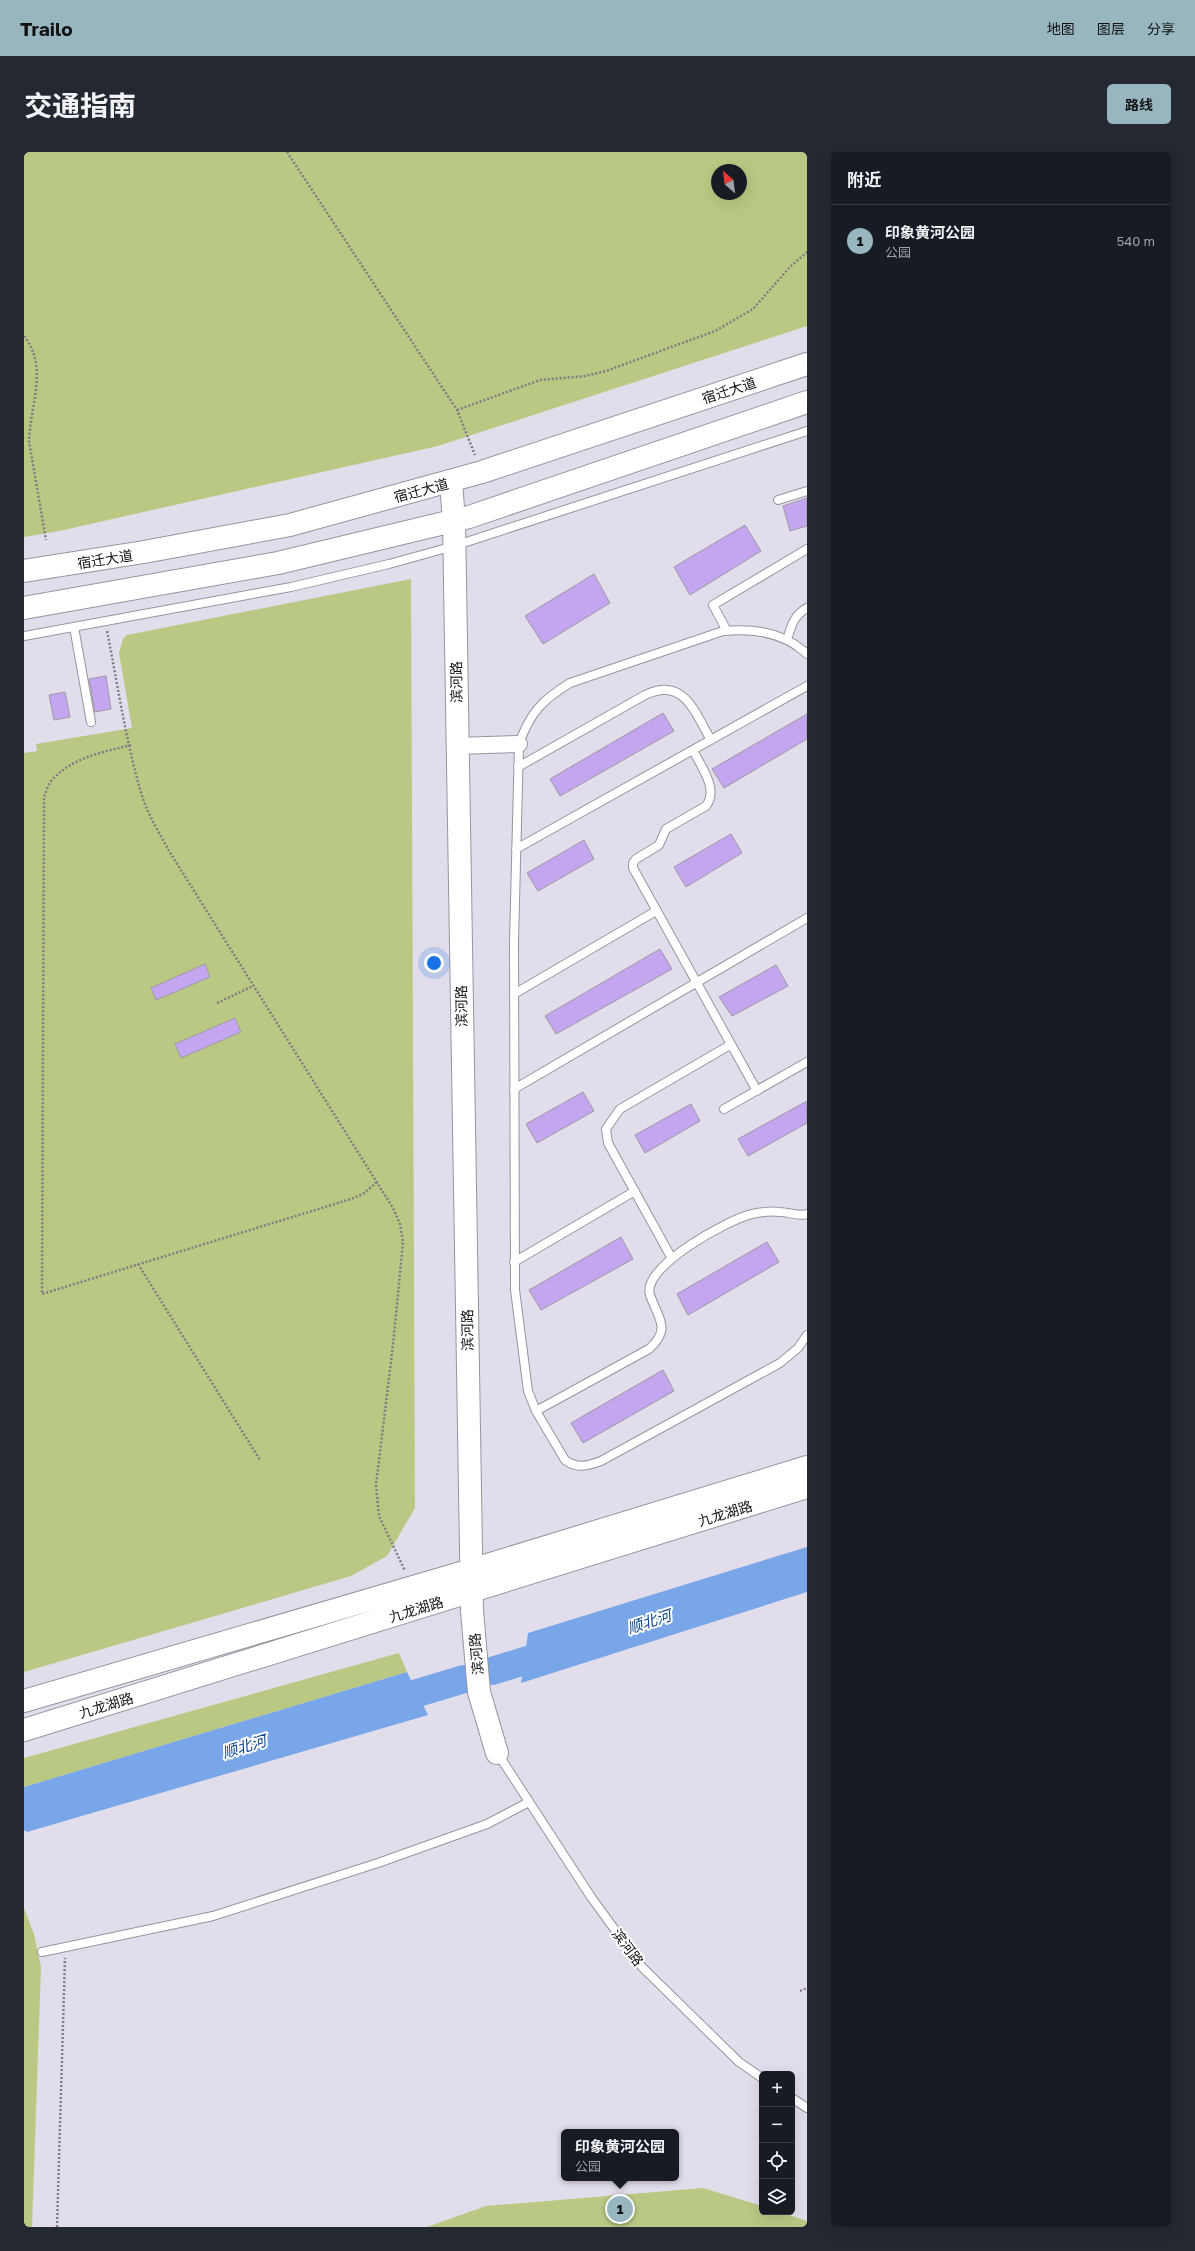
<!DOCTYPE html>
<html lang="zh">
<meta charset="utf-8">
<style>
:root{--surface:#171b24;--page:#242831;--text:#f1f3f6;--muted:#9ea1a6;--line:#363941;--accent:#97b6c0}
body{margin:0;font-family:"Golos Text","Noto Sans SC",sans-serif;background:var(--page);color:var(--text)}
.controls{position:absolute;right:12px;bottom:12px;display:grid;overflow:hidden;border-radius:6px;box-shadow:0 4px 16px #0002}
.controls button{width:36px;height:36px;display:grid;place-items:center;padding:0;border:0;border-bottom:1px solid var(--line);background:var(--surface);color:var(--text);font:20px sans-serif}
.compass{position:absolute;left:687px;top:12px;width:36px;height:36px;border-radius:50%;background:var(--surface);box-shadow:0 4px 16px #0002;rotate:332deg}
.you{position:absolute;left:410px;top:811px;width:14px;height:14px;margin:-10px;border:3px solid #fff;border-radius:50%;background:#1a73e8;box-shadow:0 0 0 6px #1a73e833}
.badge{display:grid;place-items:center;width:26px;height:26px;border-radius:50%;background:var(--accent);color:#111;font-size:13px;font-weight:700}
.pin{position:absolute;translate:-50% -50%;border:2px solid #fff;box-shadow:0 1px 4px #0006}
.popup{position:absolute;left:537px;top:1977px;width:118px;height:52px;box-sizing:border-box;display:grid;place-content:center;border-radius:6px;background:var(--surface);filter:drop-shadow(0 1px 3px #0005);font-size:13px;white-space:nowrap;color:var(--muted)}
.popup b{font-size:15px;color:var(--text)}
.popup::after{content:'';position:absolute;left:50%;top:100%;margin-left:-8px;border:8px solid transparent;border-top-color:var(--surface)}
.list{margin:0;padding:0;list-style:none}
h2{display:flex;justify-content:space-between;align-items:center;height:52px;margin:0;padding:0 16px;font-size:17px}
h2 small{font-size:13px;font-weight:400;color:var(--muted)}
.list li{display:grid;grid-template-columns:26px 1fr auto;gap:12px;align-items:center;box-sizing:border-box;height:72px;padding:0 16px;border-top:1px solid var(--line)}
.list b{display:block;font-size:15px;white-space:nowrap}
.list p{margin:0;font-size:13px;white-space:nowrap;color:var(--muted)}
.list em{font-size:13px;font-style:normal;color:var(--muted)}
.icon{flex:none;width:22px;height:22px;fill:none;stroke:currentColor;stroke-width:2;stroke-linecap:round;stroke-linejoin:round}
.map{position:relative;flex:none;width:783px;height:2075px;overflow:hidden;border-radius:6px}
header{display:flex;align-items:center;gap:24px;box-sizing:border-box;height:56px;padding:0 20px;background:var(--accent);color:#111}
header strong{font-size:19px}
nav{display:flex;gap:22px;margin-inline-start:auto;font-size:14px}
.intro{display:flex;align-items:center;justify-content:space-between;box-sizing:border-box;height:96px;padding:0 24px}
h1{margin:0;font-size:28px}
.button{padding:10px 18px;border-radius:6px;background:var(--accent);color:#111;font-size:14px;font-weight:700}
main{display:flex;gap:24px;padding:0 24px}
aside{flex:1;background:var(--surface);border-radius:6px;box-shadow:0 4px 16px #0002}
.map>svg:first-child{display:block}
.green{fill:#b9c983;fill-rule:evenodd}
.water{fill:#79a6e8}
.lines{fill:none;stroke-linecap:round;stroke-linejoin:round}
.river{stroke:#79a6e8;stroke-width:28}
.building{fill:#c4a6f0;stroke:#9d98a4}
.lane-casing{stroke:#9894a0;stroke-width:10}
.street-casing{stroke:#9894a0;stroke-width:18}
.secondary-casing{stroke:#9894a0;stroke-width:24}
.primary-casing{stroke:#9894a0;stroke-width:24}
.path{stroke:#807c85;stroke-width:2.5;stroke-dasharray:2 2;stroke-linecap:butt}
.lane{stroke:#fff;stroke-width:8}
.street{stroke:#fff;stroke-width:16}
.secondary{stroke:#fff;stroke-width:22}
.primary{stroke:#fff;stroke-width:22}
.labels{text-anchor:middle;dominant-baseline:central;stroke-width:4;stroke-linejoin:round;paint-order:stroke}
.street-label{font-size:14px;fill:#141216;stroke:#fff}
.water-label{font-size:15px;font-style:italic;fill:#084490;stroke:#fff}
</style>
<header>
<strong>Trailo</strong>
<nav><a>地图</a><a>图层</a><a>分享</a></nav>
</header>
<div class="intro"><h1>交通指南</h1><a class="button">路线</a></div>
<main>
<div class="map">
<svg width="783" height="2075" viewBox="0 0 783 2075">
<rect width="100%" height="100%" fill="#e2ddea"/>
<path class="green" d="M0 0H783V174L414 294 35 379 0 385ZM693 18H717V42H693Z
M387 427 391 1356 363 1404 327 1424 0 1520V601L13 599 12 592 108 576 95 501 99 487 103 483Z
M375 1501 383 1520 0 1635V1606Z
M0 1756 10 1782 17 1815 8 2075H0Z
M679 2036 738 2054V2060H756L783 2069V2075H403L462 2054Z"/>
<path class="water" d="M783 1395V1440L497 1531 504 1481Z
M383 1520 404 1563 3 1680 0 1678V1635Z"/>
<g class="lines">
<path class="river" d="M468 1519 536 1498
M357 1552 440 1527"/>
</g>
<path class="building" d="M783 346V374L766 379 759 354Z
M721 373 737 399 666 443 650 415Z
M570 422 586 451 519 492 501 464Z
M82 524 87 557 71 560 65 527Z
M41 540 46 565 30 568 25 543Z
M639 561 650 579 536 644 526 627Z
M783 562V587L700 636 688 617Z
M707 682 718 701 662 735 650 715Z
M560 688 570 707 514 739 503 721Z
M636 797 648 817 532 882 521 864Z
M181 812 186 825 132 848 127 836Z
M752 813 764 834 708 864 695 845Z
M211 866 217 880 157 906 151 892Z
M559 940 570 959 513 991 502 972Z
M783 949V971L724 1004 714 987Z
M667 952 676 969 621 1001 611 983Z
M597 1085 609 1107 517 1158 505 1138Z
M743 1090 755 1110 664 1163 653 1142Z
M639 1218 650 1239 559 1291 547 1271Z"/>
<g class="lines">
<defs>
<path id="lane" d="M754 348 783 339
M50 475 67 570
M703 479 689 453 783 397
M0 484 267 435 365 412 430 394 783 279
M763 488C767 474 770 463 783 456
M783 502C760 480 730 476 699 479L546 531C518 548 506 561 495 592L490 790 491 1138 504 1239 512 1259 541 1308C553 1317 563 1314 577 1309L756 1211 774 1196 783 1183
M669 598C677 615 695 637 682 654L642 677 635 693 612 707 609 711V716L733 939
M494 615 621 543C660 524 671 561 687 588
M492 697 783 534
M490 842 632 759
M490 937 783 766
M700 957 783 910
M647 1105 584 991 582 977 596 957 706 893
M490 1110 611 1039
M512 1259 625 1197C648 1177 634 1166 626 1143 617 1115 705 1067 728 1062 737 1060 747 1059 756 1060 765 1060 774 1065 783 1062
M474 1602 567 1745 618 1815 715 1910 738 1926
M18 1800 189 1764 354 1711 463 1672 505 1650
M768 1946 783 1956"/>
<path id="street" d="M433 594 495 592"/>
<path id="secondary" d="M427 330 430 369 448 1459 455 1540 473 1601
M0 1549 447 1418 783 1315
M0 1578 783 1335"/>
<path id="primary" d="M0 419 120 400 266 373 458 320 783 212
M0 456 254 411 445 365 783 250"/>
</defs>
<use href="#lane" class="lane-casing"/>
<use href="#street" class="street-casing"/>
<use href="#secondary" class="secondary-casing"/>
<use href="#primary" class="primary-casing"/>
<path class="path" d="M263 0 433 258 451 303
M0 184C25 215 6 254 5 289L22 388
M433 258 516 228 561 224 582 219 691 179 729 157 766 115 783 100
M83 479C94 534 102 591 118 644 124 663 136 682 145 699L369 1056 376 1072 379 1090 369 1193 352 1333 355 1364 381 1419
M107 593C80 600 50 605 30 626 25 630 22 639 20 645L18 1142 327 1047 339 1042 353 1030
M193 851 229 834
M114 1112 236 1308
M776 1839 783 1836
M33 2075 41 1806"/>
<use href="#lane" class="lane"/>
<use href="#street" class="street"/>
<use href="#secondary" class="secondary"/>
<use href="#primary" class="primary"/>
</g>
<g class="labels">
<g class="street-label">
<text transform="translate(705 238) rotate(-18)">宿迁大道</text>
<text transform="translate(397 338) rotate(-15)">宿迁大道</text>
<text transform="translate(81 407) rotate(-9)">宿迁大道</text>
<text transform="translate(432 530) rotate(-91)">滨河路</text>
<text transform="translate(437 854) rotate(-91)">滨河路</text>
<text transform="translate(443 1178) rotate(-91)">滨河路</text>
<text transform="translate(701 1361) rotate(-17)">九龙湖路</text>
<text transform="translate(392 1457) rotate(-17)">九龙湖路</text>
<text transform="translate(452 1502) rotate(-95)">滨河路</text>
<text transform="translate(82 1553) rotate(-17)">九龙湖路</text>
<text transform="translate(604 1795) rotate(53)">滨河路</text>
</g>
<g class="water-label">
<text transform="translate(625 1469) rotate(-18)">顺北河</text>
<text transform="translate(220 1594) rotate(-17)">顺北河</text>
</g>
</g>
</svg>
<div class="controls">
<button>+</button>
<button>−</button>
<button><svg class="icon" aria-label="locate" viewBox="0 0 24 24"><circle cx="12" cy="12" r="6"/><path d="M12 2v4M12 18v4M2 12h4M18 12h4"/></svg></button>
<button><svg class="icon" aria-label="layers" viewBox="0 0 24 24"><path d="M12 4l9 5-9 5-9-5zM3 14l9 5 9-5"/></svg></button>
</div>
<svg class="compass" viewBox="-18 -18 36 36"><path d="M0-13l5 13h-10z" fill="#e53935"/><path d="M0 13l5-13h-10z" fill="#9ea1a6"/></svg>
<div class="you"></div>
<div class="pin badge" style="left:596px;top:2057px">1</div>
<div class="popup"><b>印象黄河公园</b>公园</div>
</div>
<aside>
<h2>附近<small></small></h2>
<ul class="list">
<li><span class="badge">1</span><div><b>印象黄河公园</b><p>公园</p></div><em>540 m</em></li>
</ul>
</aside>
</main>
